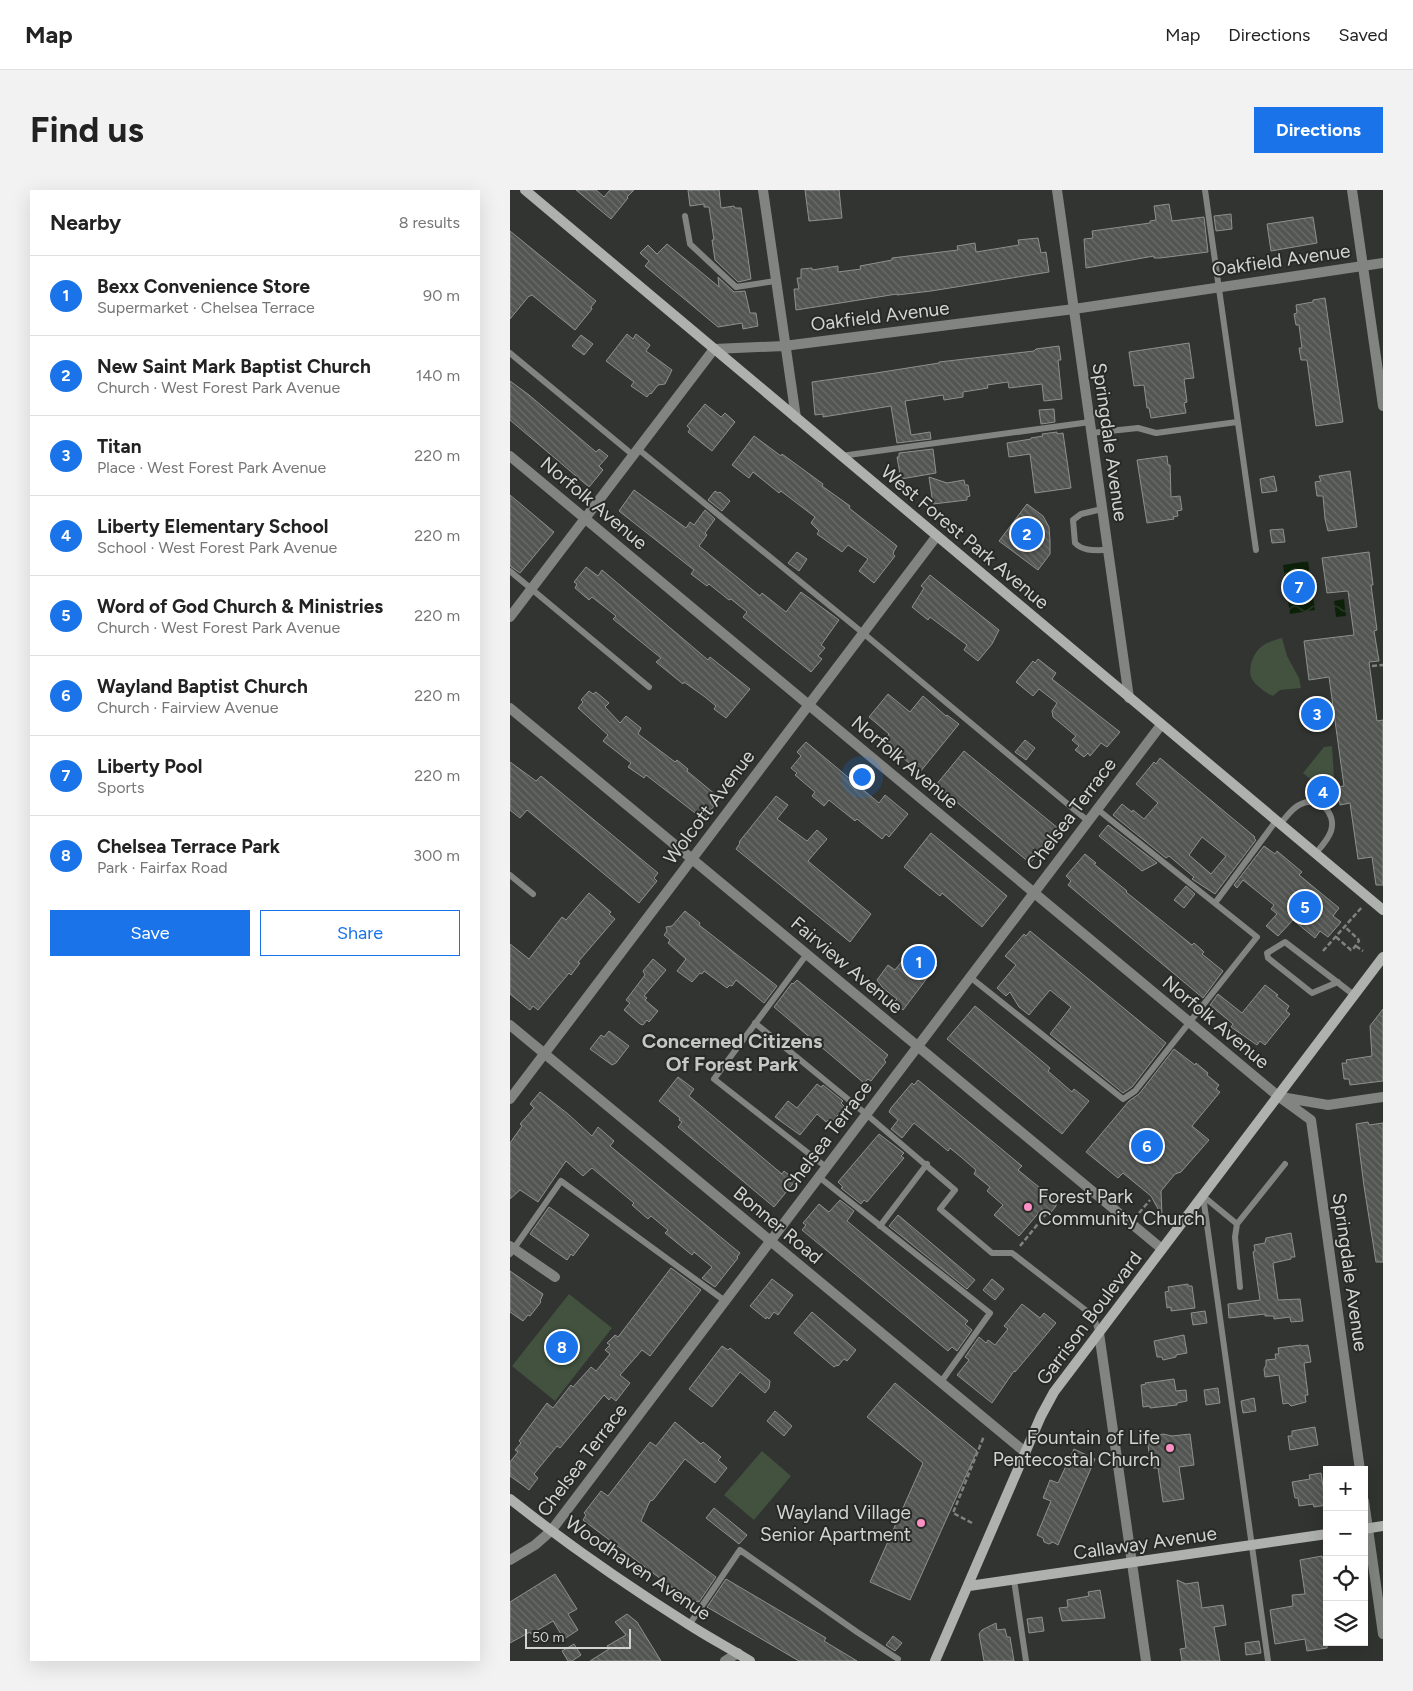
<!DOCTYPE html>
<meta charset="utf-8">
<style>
:root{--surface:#fff;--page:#f2f2f2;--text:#222;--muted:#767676;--line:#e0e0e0;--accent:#1a73e8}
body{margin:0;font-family:Figtree,sans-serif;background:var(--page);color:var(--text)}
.controls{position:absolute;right:15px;bottom:15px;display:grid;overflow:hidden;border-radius:0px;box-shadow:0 5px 20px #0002}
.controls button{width:45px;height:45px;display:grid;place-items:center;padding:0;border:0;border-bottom:1px solid var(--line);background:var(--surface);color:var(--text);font:25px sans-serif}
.scale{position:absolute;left:15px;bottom:12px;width:106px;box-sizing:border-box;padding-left:5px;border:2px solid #d2d4d2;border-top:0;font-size:14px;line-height:18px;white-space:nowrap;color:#d2d4d2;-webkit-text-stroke:4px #272a27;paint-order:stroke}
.you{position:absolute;left:351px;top:586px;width:18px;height:18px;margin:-12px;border:4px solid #fff;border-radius:50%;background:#1a73e8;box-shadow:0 0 0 8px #1a73e833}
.badge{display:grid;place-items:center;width:32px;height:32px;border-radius:50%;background:var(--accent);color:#fff;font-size:16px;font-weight:700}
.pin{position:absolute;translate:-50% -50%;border:2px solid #fff;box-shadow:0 1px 5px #0006}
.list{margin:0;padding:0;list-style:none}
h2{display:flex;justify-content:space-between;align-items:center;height:65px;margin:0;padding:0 20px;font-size:21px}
h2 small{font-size:16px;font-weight:400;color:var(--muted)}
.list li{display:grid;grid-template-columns:32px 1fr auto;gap:15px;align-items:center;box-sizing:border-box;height:80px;padding:0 20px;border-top:1px solid var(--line)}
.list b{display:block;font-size:19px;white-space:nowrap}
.list p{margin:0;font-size:16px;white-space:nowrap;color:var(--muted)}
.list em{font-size:16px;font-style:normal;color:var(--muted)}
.actions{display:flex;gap:10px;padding:15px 20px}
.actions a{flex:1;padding:11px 0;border:1px solid var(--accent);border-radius:0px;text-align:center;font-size:18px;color:var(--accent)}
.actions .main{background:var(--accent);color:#fff}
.icon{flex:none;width:28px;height:28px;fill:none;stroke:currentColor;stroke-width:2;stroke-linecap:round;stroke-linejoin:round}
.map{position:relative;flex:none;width:873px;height:1471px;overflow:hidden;border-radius:0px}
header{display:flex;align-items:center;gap:30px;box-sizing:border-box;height:70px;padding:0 25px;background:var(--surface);border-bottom:1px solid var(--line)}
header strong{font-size:24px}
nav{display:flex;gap:28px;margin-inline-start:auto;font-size:18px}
.intro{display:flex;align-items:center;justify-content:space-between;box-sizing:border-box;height:120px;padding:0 30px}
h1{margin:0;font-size:35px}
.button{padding:12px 22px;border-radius:0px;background:var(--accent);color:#fff;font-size:18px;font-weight:700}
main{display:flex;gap:30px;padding:0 30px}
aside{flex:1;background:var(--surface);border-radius:0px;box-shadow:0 5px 20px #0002}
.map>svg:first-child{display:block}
.green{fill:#42523f}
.water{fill:url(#water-waves)}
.building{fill:url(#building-back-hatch);stroke:#8d918d;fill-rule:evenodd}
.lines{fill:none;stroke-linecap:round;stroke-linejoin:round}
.path{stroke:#7f827f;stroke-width:2.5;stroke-dasharray:5 2.5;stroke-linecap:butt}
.lane{stroke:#828482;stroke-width:6}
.street{stroke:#828482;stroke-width:10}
.secondary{stroke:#afb1ae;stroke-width:10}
.poi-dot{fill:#fc8fc3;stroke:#272a27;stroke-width:2}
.labels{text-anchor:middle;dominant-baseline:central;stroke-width:4;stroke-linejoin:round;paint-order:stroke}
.street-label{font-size:19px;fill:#d2d4d2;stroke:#272a27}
.poi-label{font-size:19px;fill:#d2d4d2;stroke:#272a27;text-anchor:end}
.neighbourhood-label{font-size:20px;font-weight:bold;fill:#c5c8c4;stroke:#272a27}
</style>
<header>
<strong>Map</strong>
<nav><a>Map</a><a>Directions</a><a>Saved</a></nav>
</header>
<div class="intro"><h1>Find us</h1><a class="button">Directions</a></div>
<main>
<aside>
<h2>Nearby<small>8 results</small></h2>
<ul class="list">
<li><span class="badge">1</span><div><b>Bexx Convenience Store</b><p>Supermarket · Chelsea Terrace</p></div><em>90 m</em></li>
<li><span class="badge">2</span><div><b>New Saint Mark Baptist Church</b><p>Church · West Forest Park Avenue</p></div><em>140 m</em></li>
<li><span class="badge">3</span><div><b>Titan</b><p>Place · West Forest Park Avenue</p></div><em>220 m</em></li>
<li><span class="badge">4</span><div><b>Liberty Elementary School</b><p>School · West Forest Park Avenue</p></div><em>220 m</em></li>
<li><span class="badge">5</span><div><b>Word of God Church &amp; Ministries</b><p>Church · West Forest Park Avenue</p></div><em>220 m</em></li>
<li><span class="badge">6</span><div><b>Wayland Baptist Church</b><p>Church · Fairview Avenue</p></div><em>220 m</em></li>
<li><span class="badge">7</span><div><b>Liberty Pool</b><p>Sports</p></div><em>220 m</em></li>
<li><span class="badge">8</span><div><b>Chelsea Terrace Park</b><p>Park · Fairfax Road</p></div><em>300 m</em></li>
</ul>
<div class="actions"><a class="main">Save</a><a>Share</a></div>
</aside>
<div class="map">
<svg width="873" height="1471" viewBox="0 0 873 1471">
<defs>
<pattern id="water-waves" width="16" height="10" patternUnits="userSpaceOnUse" patternTransform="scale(1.25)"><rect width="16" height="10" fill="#0d2009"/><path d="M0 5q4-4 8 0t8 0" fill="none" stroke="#2f402c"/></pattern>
<pattern id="building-back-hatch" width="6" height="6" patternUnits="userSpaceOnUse" patternTransform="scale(1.25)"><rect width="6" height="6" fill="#525551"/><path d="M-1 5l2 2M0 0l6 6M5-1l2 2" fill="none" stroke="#6a6d69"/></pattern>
</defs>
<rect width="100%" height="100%" fill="#313431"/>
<path class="green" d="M772 448 777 466 789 488 791 498 770 500 763 506C756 503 746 496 742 489 737 480 743 463 751 457 757 452 765 450 772 448Z
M822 556 824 588 822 591 805 593 793 583 814 557Z
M59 1104 102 1138 45 1211 2 1176Z
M252 1261 281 1286 244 1330 214 1305Z"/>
<path class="water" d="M798 371 805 420 780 424 773 375Z
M834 409 836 426 826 427 824 411Z"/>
<path class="building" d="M66 0H86L94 7 100 0H124L117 7 118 8 101 29Z
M178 0H209L211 18 224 16 225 18H231L241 89 228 92 205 70 202 50H204L199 17H194V14L180 16Z
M295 0H329L332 28 299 31Z
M659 14 662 31 694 27 698 62 650 68H644V66L576 78 574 49 583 48 582 41 640 33V31L646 30 644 16Z
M721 24 722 39 706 41 704 26Z
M803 27 807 53 761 61 757 34Z
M0 41 86 111 81 117 82 119 65 140 22 105 20 106H19L0 129Z
M528 48 531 63 536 62 539 82 421 101 387 105V104L286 120 284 99H289L287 88H291V79L302 78V80L328 76V82L351 79 350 76 382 70V68L448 60 447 56 465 53 466 62 509 55 508 50Z
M157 54 209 97 208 87 224 102 235 101 240 123H246L248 136 233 139 232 133 208 137 135 76 139 71 130 63 138 55 147 64Z
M815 108 833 232 806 236 797 170H791L789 158H792L789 135H786L784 124 787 123 786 115 803 112V110Z
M117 144 123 149 126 144 140 155 136 161 162 180 155 194 148 195 141 204 140 203 137 207 121 196 124 192 96 171Z
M71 145 83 154 74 165 62 156Z
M679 153 684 188 674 189 677 212 674 213 676 223 641 228 639 218H637L634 195 624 196 619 162Z
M549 156 551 170H548L552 209 534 211 532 194 499 198 498 192 477 195 478 198 453 202V207L434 210 433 205 395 211 401 245 420 242 421 249 387 253 381 216 313 227V224L305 225 302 192 366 183 429 173V172L524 161 526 159Z
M0 191 19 205 86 262 89 259 98 266 89 276 93 280 79 297 0 230Z
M195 214 211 227 215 223 225 232 202 261 178 242 180 239 177 236Z
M544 219 545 232 531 234 529 220Z
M547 242V244L553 243 561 298 525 303 520 264 499 267 497 253 521 249V248L533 246 532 244Z
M244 246 271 266 272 264 313 294 312 296 340 316 339 318 387 356 384 361 383 364 385 366 364 393 349 381 358 369 338 355 332 362 307 344 309 341 301 333 305 327 271 301 269 303 243 282 239 288 222 275Z
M423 259 426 283 391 289 387 267H389V263Z
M657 266 658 275H660L661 307 670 306 672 320 667 321 668 326 663 327 664 329 637 333 627 270Z
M840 281 847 337 818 341 815 329 813 306H807L805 292 811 291 809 286Z
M764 286 767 301 752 303 750 289Z
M419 287 437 293 454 290 455 295H458L460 306 457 307V310L423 314Z
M124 300 176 338 180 332 184 335 195 320 205 329 195 343 197 345 189 356 250 406 252 403 276 422 291 402 329 430 311 455 315 458 308 466 312 469 301 482 233 427 237 422 221 409 219 410 199 394 197 396 181 384 184 380 109 321Z
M205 301 208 303 210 302 220 311 212 321 198 310Z
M0 305 44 342 10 383 0 376Z
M517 314 533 326 539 337 540 351V364L528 380 489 351Z
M773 339 775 352 762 353 760 340Z
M287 362 297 369 289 381 278 373Z
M859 362 863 395H861L867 440 864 441 869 471 859 472 867 531 873 530V695H866L862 667 848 669 840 613 830 615 827 597 834 596 819 487 799 490 794 451 844 445 838 401 817 403 812 368Z
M76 377 88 386 92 380 198 470 200 467 240 499 216 528 204 519 206 516 195 507 174 492 173 494 146 472 151 468 103 429 106 426 82 407 79 410 65 398 67 394 64 392Z
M420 385 489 440 482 454 468 471 454 460 457 455 420 427 418 430 402 417 414 398 411 396Z
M528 469 546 483 542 489 610 542 597 557 591 553 580 566 578 563 574 567 565 560 569 556 562 550 566 546 543 527 542 521 547 513 529 499 523 506 506 492 523 471 525 473Z
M79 501 83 504 86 502 99 513 95 517 110 533 116 526 131 538 128 544 165 572 167 570 178 579 177 581 206 605 200 613 204 616 193 629 136 585 134 588 118 577 121 573 93 551 98 545 68 518 73 512 71 510Z
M378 504 400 522 413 506 436 526 437 525 449 534 410 582 376 554 380 549 377 547 379 544 359 527Z
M515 550 525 558 516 570 505 562Z
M296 552 369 613 375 605 398 624 379 647 376 644 372 649 347 629 345 631 319 610 314 616 302 606 305 602 285 585 287 583 281 578 291 566 287 562Z
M454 561 549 639 520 673 426 595Z
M650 568 745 647 744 648 746 650 705 704 682 689 684 687 659 666 656 668 603 625 612 614 622 622 623 620 634 629 648 613 626 594 644 572 646 574ZM692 647 716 666 701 684 679 665Z
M0 572 26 591 31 586 148 683 144 688 147 691 129 713 17 620 10 628 0 620Z
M266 606 278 615 267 629 297 651 307 640 317 649 298 671 361 724 340 752 226 659 230 653 229 652Z
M598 635 647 673 632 681 589 646Z
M421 643 497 706 472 737 432 703 430 706 394 677Z
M754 656 765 664 767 661 792 682 789 685 829 718 823 726 831 732 818 747 810 741 805 748 783 730 768 746 756 736 767 724 761 719 764 715 733 690 727 698 724 695Z
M575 664 586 673 584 674 617 701 616 702 682 755 684 753 694 762 692 764 713 781 693 808 558 695 561 691 556 686Z
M676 696 685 704 674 718 664 710Z
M79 703 101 722 99 724 105 729 68 772 70 773 61 785 59 783 54 789 28 820 23 816 20 820 0 804V754L19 769 52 727 56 730Z
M175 721 190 733 189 735 267 796 254 813 226 790 222 796 220 795 217 798 194 781 192 784 190 783 182 792 167 781 176 769 158 753 160 750 154 745 157 741 156 737 162 736Z
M520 741 656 853 622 897 613 903 540 844 561 817 540 800 519 825 509 817 500 802 496 806 487 798 506 775 495 766 514 744 516 746Z
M403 757 427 775 393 820 384 812 387 809 373 798 367 790 378 775 385 780Z
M143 769 156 780 134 806 137 808 135 810 148 821 139 832 137 830 133 835 130 834 114 820 120 813 116 810 135 785 133 781Z
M287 790 378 865 374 870 376 872 361 891 358 889 354 893 264 817 282 793 283 794Z
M755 795 768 805 766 806 779 816 776 821 780 824 755 855 750 851 747 855 721 837 723 834 700 815 708 804 732 823Z
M465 816 533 872 540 878 538 881 562 902 564 899 579 911 552 944 437 849Z
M873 819V891L840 895 839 889H834L832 873H837L836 870 862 866 860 836Z
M99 841 119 856 106 873 102 875 80 859 91 845 94 847Z
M664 859 685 875 686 873 698 883 697 885 709 895 706 899 710 902 682 936 699 950 671 982 665 984 651 1001 652 1026 641 1006 613 983 608 988 576 962 619 911 629 904Z
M168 887 184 899 179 906 272 984 274 981 286 990 264 1017 168 937 172 932 169 930 170 928 149 911Z
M408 890 512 976 508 980 546 1011V1016L541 1022 537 1023 532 1019 509 1046 484 1025 493 1015 477 1001 480 997 464 984 466 980 451 967 440 958 438 961 404 933 392 948 381 939 388 930 379 922 381 918 402 893 404 895Z
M307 894 311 897 313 895 333 911 331 913 335 917 321 933 318 930 316 932 307 924 290 945 265 927 278 911 287 918Z
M30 902 58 924 82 946 88 937 104 951 100 956 230 1063 227 1067 228 1068 205 1097 192 1088 202 1077 184 1062 182 1065 155 1043 158 1040 141 1026 138 1029 122 1015 124 1013 82 978 73 986 56 971 28 1012 10 1000 0 1009V953L12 936 10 934 24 918 20 914Z
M858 932 859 935 873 933V1072H866L854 996 846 934Z
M369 944 394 963 391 966 394 968 357 1012 354 1010 351 1014 331 998 333 997 328 992Z
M330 1010 344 1021 337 1031 458 1131 455 1134 462 1140 447 1161 442 1157 438 1161 292 1040 296 1035 293 1033 309 1014 319 1022Z
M39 1017 79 1045 63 1066 61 1064 57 1070 20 1044Z
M388 1025 465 1090 457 1099 379 1036Z
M781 1043 785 1067H781V1069L763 1073 768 1110 790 1109 793 1131 781 1132 780 1127 764 1129V1126H755V1124L719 1128 718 1114 750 1110 743 1062 745 1061 744 1055 755 1053 756 1048Z
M161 1078 191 1100 140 1166 132 1160 110 1185 120 1193 106 1211 101 1207 99 1210 94 1205 50 1258 47 1256 24 1284 28 1288 19 1300 14 1296 0 1286V1272L8 1262 5 1260 11 1253 9 1251 37 1213 43 1218 61 1195 63 1197 81 1177 86 1181 100 1164 95 1160 100 1155 97 1153 105 1145 108 1147Z
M0 1081 33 1104 30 1111 31 1112 20 1126 18 1125 13 1131 0 1122Z
M262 1089 283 1105 268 1125 264 1122 259 1129 257 1127 256 1129 240 1116Z
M482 1089 494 1099 485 1110 473 1100Z
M678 1094V1096H682L685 1118 661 1121V1117L657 1118 655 1102 659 1101 658 1097Z
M512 1114 530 1128 534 1123 546 1133 505 1182 504 1181 482 1213 447 1185 459 1170 455 1167 469 1147 476 1153 478 1150 485 1155 498 1139 494 1136Z
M695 1121 697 1133 683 1135 681 1123Z
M302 1122 346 1160 337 1171 334 1169 328 1176 327 1175 324 1177 284 1143Z
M674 1145 677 1163 666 1165V1167L653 1170 652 1167H647L644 1151Z
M791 1155V1156L798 1155 801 1172 794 1173 798 1205H795L796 1212 781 1216 778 1213 773 1214 769 1185 755 1187 754 1179 756 1175V1170L766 1169 765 1164H769L768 1158Z
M212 1156 218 1160 220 1158 260 1191 259 1198 255 1203 230 1182 202 1217 179 1199Z
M664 1189 666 1201 676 1200 677 1211 667 1213V1215L640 1218V1216L633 1217 631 1195 636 1194 635 1193Z
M385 1193 467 1261 400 1410 360 1392 413 1273 357 1227Z
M708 1198 710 1213 696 1215 694 1200Z
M744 1208 746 1221 733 1223 731 1211Z
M265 1221 282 1236 274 1246 257 1231Z
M165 1232 191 1254 193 1252 211 1267 208 1270 217 1278 205 1293 175 1269 143 1310 140 1311 131 1331 206 1387 189 1412 187 1411 184 1414 73 1330 76 1325 74 1323 91 1301 98 1306 140 1252 146 1256Z
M805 1237 808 1255 780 1260 778 1246H782V1241Z
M653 1244 662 1246 680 1244 684 1275 669 1277 674 1309 653 1312 648 1278H643L642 1267H640L637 1250Z
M564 1259 585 1269 548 1355 543 1352 539 1354 534 1352 533 1348 527 1345 541 1311 533 1308 540 1290 548 1293Z
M811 1283 816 1315 804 1317 803 1314 789 1316 788 1308H785L782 1292 800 1289 799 1285Z
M204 1318 237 1345 229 1354 196 1328Z
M812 1366V1368L817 1367V1458L797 1461 795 1449 765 1454 760 1420 783 1416 782 1405 795 1404 790 1370Z
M45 1384 67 1419 58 1424 68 1440 54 1449 43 1431 21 1444 20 1442 0 1453V1412Z
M216 1389 316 1448 314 1451 347 1471H289L197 1417Z
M667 1390 676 1394 688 1392 692 1418 713 1415 716 1435 704 1437 710 1471H672L670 1459 676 1458Z
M590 1400 595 1428 552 1431 549 1418 558 1417 557 1410 579 1406 578 1402Z
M117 1424 127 1432 151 1471H80L99 1459 97 1456 116 1445 105 1432Z
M532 1427 534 1441 519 1443 517 1429Z
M486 1433 487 1440 495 1439 497 1447H500L504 1471H474L469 1444 472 1440Z
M383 1446 392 1453 385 1461 376 1455Z
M749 1451 751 1463 736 1465 735 1453Z
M64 1454 71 1465 62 1471H58L52 1461Z"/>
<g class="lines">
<path class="path" d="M862 476 873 475
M826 747 841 760 843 759 849 751 848 749 835 737
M846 756 853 761
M813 761 852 717
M629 1023 640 1010
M510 1056 536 1024
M462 1333 443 1323 474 1246"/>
<path class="lane" d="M695 0 746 360
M175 26 180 54 226 97 265 91
M0 163 123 265
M581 243 628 238 646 243 727 232
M128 259 353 443 578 631
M331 266 580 232
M592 319 571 324 563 330 565 353C574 362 586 360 598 360
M0 381 139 497
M770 634C776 628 781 619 789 615 807 604 827 622 821 641 818 650 811 657 805 664
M0 685 23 704
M705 713 766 631
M297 764 204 889 316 977
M460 787 613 909 625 901 747 747 587 619
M828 792 802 803 758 768 757 763 775 752 844 805
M245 833 356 924 445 1000 430 1019 482 1063H502L578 1122 583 1125 589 1143
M309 987 480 1123 431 1192
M693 1006 758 1471
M693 1006 727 1034 725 1047 730 1097
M727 1034 775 974
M370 1036 417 974
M0 1064 51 991 215 1111
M504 1390 516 1471
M179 1435 230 1360 347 1442 388 1469"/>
<path class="street" d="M253 0 286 228
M547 0 619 508
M842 0 873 216
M0 266 768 906 801 930 850 1280
M0 427 204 159 274 156 564 119 873 73
M0 518 652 1059
M0 835 515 1262
M771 907 818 915 873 907
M0 909 426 347
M0 1056 45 1087
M589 1143 636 1471
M854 1311 873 1444
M0 1370 25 1355 41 1341 651 535
M215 1471 228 1463"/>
<path class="secondary" d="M15 0 873 720
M0 1309C57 1354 116 1395 178 1434 198 1447 219 1458 240 1471
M854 1339 873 1336
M459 1396 817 1344
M425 1471 531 1226 544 1202 873 767"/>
</g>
<g class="poi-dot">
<circle cx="518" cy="1017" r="5"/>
<circle cx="660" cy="1258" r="5"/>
<circle cx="411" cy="1333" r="5"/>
</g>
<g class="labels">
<g class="street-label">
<text transform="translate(771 70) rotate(-8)">Oakfield Avenue</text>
<text transform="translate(370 126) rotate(-7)">Oakfield Avenue</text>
<text transform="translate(600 252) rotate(82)">Springdale Avenue</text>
<text transform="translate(84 313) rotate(40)">Norfolk Avenue</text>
<text transform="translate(455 347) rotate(40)">West Forest Park Avenue</text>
<text transform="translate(395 572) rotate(40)">Norfolk Avenue</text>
<text transform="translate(199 617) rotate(-53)">Wolcott Avenue</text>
<text transform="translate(561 624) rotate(-53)">Chelsea Terrace</text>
<text transform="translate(337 775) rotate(40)">Fairview Avenue</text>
<text transform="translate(706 832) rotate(40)">Norfolk Avenue</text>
<text transform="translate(317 947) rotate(-53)">Chelsea Terrace</text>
<text transform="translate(268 1035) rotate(40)">Bonner Road</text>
<text transform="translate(840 1082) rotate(82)">Springdale Avenue</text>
<text transform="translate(579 1128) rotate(-53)">Garrison Boulevard</text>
<text transform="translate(72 1270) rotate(-53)">Chelsea Terrace</text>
<text transform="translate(635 1353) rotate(-8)">Callaway Avenue</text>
<text transform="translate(128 1378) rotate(34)">Woodhaven Avenue</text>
</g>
<g class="poi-label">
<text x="528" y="1006" text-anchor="start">Forest Park<tspan x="528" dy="22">Community Church</tspan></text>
<text x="650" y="1247">Fountain of Life<tspan x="650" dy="22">Pentecostal Church</tspan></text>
<text x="401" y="1322">Wayland Village<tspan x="401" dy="22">Senior Apartment</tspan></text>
</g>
<g class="neighbourhood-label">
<text x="222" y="851">Concerned Citizens<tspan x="222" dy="23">Of Forest Park</tspan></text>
</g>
</g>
</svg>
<div class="controls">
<button>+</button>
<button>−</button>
<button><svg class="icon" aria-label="locate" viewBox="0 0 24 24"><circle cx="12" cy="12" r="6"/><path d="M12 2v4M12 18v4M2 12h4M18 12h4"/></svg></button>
<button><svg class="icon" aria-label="layers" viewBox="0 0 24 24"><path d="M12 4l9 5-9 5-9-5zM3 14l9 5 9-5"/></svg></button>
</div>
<div class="scale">50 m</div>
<div class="you"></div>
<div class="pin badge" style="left:409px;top:772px">1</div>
<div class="pin badge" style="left:517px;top:344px">2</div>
<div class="pin badge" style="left:807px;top:524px">3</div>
<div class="pin badge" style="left:813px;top:602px">4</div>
<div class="pin badge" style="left:795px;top:717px">5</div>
<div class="pin badge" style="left:637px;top:956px">6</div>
<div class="pin badge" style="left:789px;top:397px">7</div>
<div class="pin badge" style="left:52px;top:1157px">8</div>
</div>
</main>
